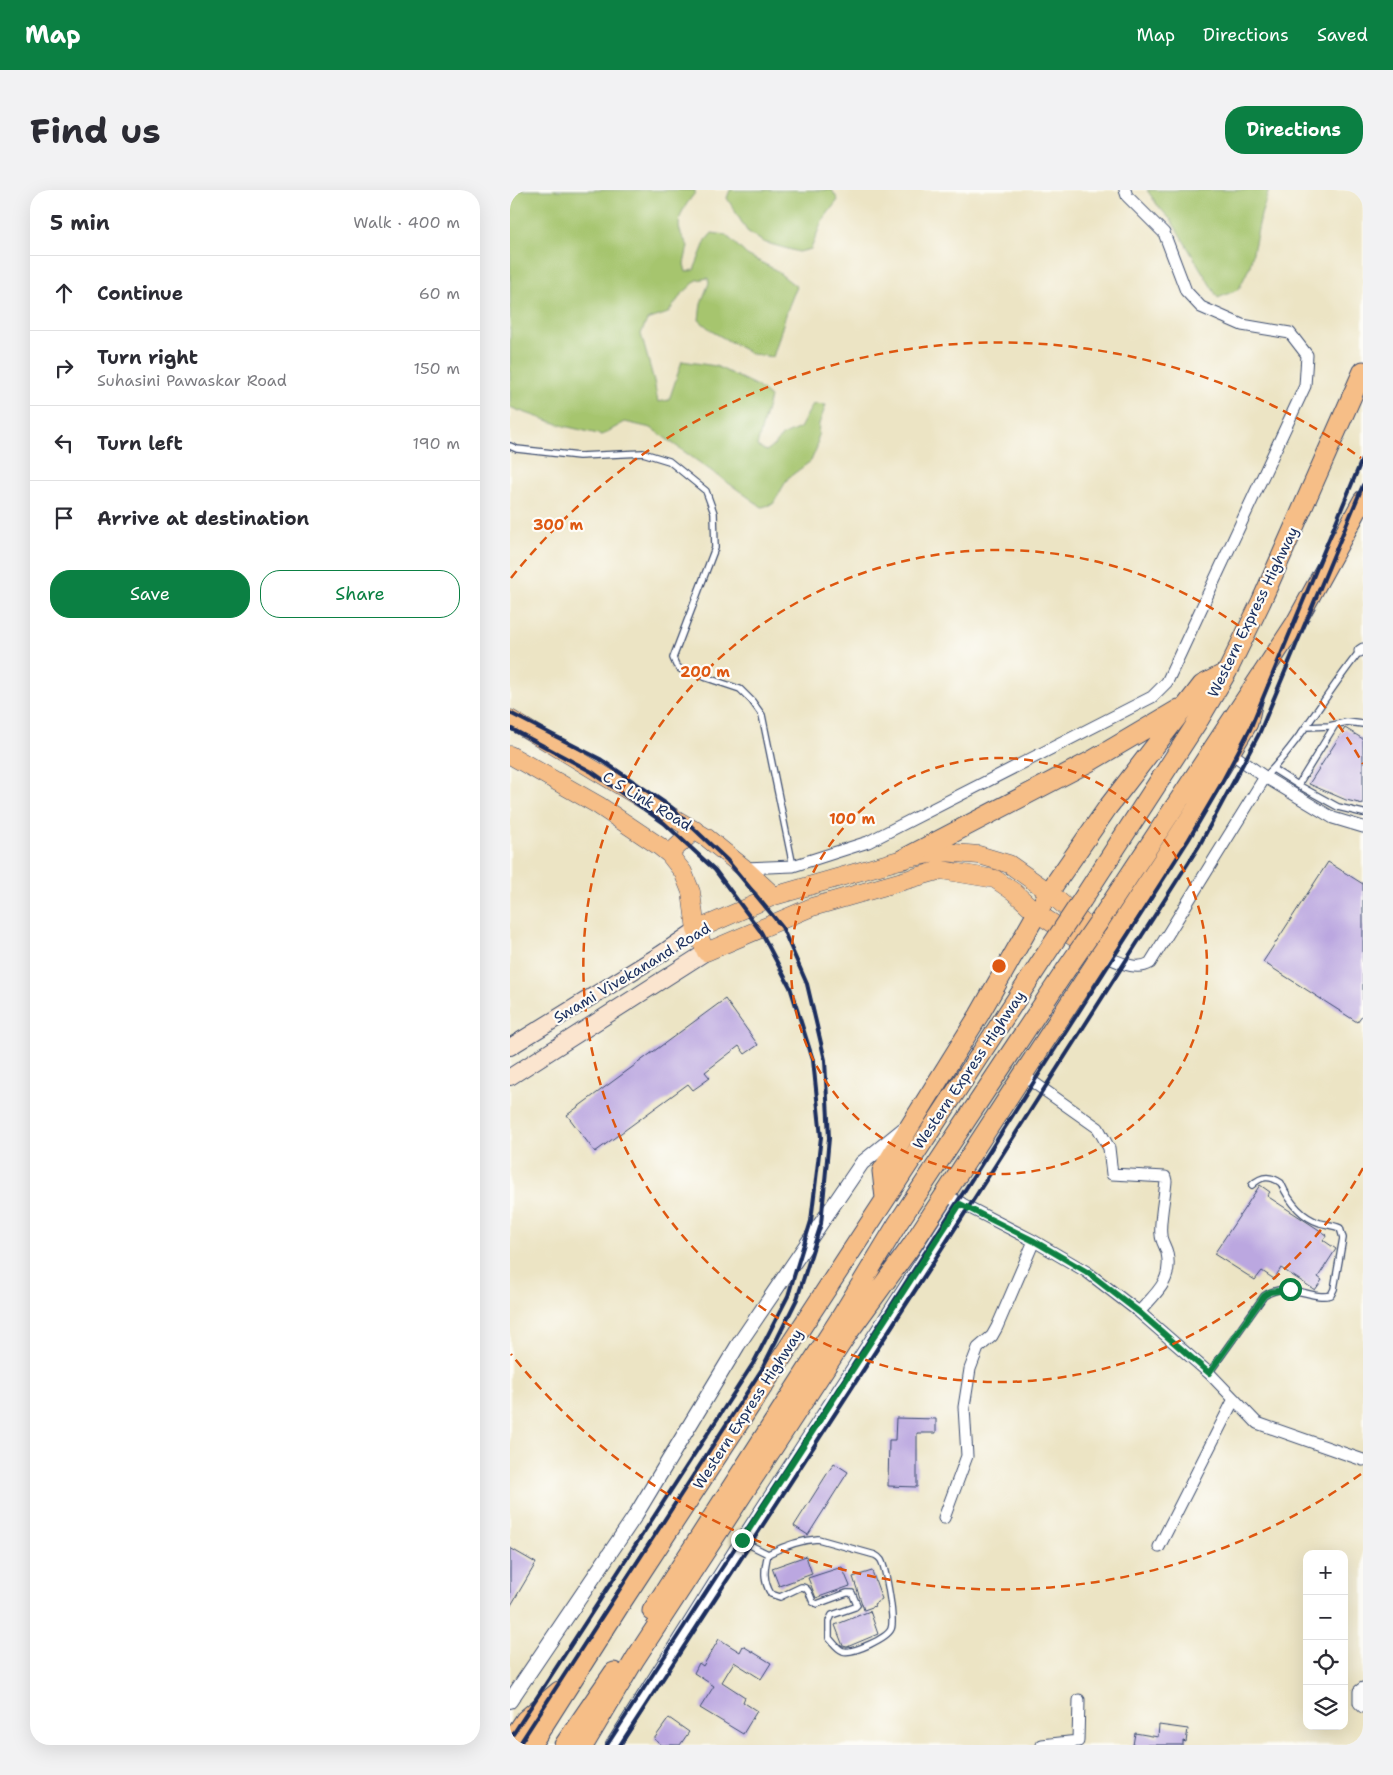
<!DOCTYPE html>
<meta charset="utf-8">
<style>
:root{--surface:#fff;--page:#f2f2f3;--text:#2b2b33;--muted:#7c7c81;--line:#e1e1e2;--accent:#0b8043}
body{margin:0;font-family:"Shantell Sans",sans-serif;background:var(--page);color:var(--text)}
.controls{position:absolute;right:15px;bottom:15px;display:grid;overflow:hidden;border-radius:10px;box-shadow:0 5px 20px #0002}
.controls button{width:45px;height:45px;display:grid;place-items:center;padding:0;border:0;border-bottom:1px solid var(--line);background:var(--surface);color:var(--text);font:25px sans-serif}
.stop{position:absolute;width:15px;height:15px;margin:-11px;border:4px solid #0b8043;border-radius:50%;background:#fff}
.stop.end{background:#0b8043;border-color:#fff;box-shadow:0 1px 5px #0008}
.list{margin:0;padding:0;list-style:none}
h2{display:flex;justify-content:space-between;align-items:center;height:65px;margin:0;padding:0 20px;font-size:21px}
h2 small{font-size:16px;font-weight:400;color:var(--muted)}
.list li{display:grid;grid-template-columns:32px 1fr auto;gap:15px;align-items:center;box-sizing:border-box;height:75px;padding:0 20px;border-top:1px solid var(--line)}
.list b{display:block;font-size:19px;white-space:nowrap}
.list p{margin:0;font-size:16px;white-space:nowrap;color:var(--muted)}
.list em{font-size:16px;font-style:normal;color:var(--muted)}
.actions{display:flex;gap:10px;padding:15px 20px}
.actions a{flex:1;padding:11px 0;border:1px solid var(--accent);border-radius:20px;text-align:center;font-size:18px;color:var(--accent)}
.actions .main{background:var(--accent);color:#fff}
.icon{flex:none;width:28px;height:28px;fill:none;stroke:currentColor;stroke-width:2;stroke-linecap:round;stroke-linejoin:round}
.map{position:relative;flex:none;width:853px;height:1555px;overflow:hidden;border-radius:20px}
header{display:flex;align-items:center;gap:30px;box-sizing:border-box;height:70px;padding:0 25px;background:var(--accent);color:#fff}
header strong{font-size:24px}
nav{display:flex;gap:28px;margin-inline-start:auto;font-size:18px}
.intro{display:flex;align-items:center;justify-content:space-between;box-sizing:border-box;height:120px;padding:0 30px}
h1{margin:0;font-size:35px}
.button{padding:12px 22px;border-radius:20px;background:var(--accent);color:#fff;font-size:18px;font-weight:700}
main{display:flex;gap:30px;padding:0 30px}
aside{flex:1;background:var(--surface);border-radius:20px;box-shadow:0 5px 20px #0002}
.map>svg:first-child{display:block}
.green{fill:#a6c56e;stroke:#607a66}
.building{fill:#bba7e0}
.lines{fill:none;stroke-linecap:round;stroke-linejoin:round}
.service-casing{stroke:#3a4a6d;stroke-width:8}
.minor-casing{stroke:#3a4a6d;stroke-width:13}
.tertiary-casing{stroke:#3a4a6d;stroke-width:16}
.secondary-casing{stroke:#3a4a6d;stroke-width:18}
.primary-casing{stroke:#3a4a6d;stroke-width:19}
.trunk-casing{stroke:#3a4a6d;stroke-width:21}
.service{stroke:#fff;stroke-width:5.5}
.minor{stroke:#fff;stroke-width:11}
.tertiary{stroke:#fff;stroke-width:14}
.secondary{stroke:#fbe5cf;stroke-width:16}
.primary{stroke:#f6be87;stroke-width:18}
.trunk{stroke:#f6be87;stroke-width:19}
.rail{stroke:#1b2f5e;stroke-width:4}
.trunk-bridge-casing{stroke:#3a4a6d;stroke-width:21;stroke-linecap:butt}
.trunk-bridge{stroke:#f6be87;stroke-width:19}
.route{stroke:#0b8043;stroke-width:6}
.ring{fill:none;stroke:#de5710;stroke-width:2.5;stroke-dasharray:9 6}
.labels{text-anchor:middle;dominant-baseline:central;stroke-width:4.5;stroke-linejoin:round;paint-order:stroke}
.street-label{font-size:15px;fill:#1b2f5e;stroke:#fdfcf7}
.centre{fill:#de5710;stroke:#fdfcf7;stroke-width:2.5}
.ring-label{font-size:15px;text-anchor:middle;font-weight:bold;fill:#de5710;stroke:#fdfcf7;stroke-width:4.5;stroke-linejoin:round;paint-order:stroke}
</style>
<header>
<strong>Map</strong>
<nav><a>Map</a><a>Directions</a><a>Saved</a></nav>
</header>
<div class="intro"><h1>Find us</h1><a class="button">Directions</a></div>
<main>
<aside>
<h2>5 min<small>Walk · 400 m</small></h2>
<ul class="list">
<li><svg class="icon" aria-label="ahead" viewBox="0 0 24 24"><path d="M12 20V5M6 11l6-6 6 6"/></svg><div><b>Continue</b></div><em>60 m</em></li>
<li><svg class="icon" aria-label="right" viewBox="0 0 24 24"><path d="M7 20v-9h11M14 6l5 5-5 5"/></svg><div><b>Turn right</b><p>Suhasini Pawaskar Road</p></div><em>150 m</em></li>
<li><svg class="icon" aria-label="left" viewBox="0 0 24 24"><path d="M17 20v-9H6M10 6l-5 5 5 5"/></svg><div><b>Turn left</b></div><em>190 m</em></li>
<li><svg class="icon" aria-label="arrive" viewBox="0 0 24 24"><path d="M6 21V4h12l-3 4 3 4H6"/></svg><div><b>Arrive at destination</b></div></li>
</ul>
<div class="actions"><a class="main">Save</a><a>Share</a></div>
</aside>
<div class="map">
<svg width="853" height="1555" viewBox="0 0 853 1555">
<rect width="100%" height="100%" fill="#fdfcf7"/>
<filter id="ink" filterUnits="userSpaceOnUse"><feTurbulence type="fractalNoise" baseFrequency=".02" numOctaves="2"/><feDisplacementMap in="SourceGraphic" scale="10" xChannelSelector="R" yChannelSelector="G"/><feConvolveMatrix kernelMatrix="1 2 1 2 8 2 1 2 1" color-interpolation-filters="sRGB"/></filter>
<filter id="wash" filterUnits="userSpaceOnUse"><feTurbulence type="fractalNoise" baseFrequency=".0096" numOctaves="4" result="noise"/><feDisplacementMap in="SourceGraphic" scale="20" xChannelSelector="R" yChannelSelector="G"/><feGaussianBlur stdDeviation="1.12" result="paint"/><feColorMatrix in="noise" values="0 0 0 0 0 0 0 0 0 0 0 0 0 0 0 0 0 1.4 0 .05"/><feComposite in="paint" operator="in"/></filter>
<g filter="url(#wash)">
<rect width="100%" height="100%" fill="#ece4c4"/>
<path class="green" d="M0 0H185V3C177 13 166 27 170 41 171 46 176 51 178 56L174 74 176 82 184 80 196 50 202 43 216 45 237 65 264 79 287 97C276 119 271 143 263 167L242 164 203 142 189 130 191 113 199 93 198 88 187 90 171 105 158 123 137 130 131 144 144 191 148 212 159 210 172 171 206 176 247 196 260 207 247 256 256 261 265 255 272 246 290 238 303 214 316 215 309 234 307 257 301 271 278 288 263 314 252 317 141 238 115 232 92 245 54 236 7 220 0 217Z
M220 0H322L328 10 312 31 301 59 289 62 253 52 237 41 217 8Z
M637 0H759L751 25 740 76 729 99 708 108 661 30 648 16Z"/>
<g id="blocks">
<path class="building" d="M835 538 853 549V614L836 610 799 594Z
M818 672 853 694V824L847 832 753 772Z
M215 809 248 855 235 864 229 856 195 882 200 888 183 900 178 894 85 962 57 925Z
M750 995 760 1002 757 1006 817 1045 813 1050 826 1059 808 1087 812 1090 805 1100 771 1078 764 1089 752 1081 745 1090 704 1064Z
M386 1228 426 1229V1243H407V1297L378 1296 379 1250H385Z
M324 1273 338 1282 298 1345 284 1336Z
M0 1358 26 1373 0 1417Z
M296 1366 302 1384 269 1396 262 1378Z
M332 1377 340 1396 306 1408 298 1388Z
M362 1381 372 1409 364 1414 365 1416 354 1420 343 1387Z
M360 1421 368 1444 337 1457 333 1456 325 1435Z
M209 1449 230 1462 233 1456 261 1473 251 1489 224 1472 212 1492 235 1507 233 1512 247 1521 233 1544 190 1518 204 1496 184 1483 189 1473 193 1476Z
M159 1528 179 1542 170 1555H152L144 1549Z
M649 1535 678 1539 676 1552 673 1551V1555H623L625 1543 648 1547Z"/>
</g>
</g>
<g filter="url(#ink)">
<use href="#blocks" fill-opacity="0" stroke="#3a4a6d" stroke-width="1"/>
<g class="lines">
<defs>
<path id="service" d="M0 256 7 259 69 266 133 263 159 271 196 301 204 323 205 358 163 468 166 475 170 479 230 499 242 511 252 525 283 676
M825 535 788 595 828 617 853 623
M797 537 819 536 837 532 853 534
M763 579 788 595
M755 587C792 549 817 502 850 461L852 462
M699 1183 754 1106C778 1089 801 1111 821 1105L824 1099 833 1048 830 1038C823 1035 817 1035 810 1033 791 1027 779 1011 771 993 760 985 751 986 742 995
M308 1349 365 1365C367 1366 369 1367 371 1370 376 1379 385 1430 381 1439 377 1448 343 1464 333 1461 327 1459 323 1452 319 1448V1431L322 1425 345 1417 347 1415 342 1403H337L307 1414 303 1412C300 1406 299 1397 291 1397L270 1407 261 1404C253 1391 254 1379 258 1364 274 1356 289 1350 308 1349Z
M232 1351 258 1364"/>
<path id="minor" d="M850 461 853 459
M721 563 755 587 823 628 853 637
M234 678 283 676 358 652 642 507 657 492 795 196 797 165 780 143 732 135 691 117 676 101 654 43 617 6 615 0
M591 765C606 770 625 782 640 773L755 587
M513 885 588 938 599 958 602 984 655 987 656 991C655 1005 649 1033 651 1045 651 1051 656 1057 657 1063 663 1091 646 1103 629 1122
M435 1005 524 1051 577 1082 629 1122 699 1183 747 1233 853 1270
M434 1328 457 1266 454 1217 460 1179 468 1158 482 1146 487 1137 524 1051
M649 1357 724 1209
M853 1498 849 1501V1513L853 1517
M532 1555 568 1551 569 1510"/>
<path id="tertiary" d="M0 1511 125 1326 228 1155 352 973 394 939
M103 1555 232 1351 450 1014"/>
<path id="secondary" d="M0 857 151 764 186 740
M0 887 196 762"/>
<path id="primary" d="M0 529 197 648 234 678 264 706
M0 565 88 615 149 656 159 664 173 682 181 702 186 740 196 762 302 717 431 680 485 689 504 702 527 723 591 765
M159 664 185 640
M186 740 264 706 393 669 433 662 469 665 499 674 539 702 592 750"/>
<path id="trunk" d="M393 669 581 571 669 519
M572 710 690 528 717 482 751 412 853 181
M590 730 785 434 853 310
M375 1008 372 981 469 825 539 702 598 617 692 495 717 482
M142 1421 331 1127 388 1033 555 781
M0 1552 15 1530 49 1501
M21 1555 113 1410 534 767
M54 1555 104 1482
M74 1555 125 1469 338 1143 402 1055 686 619 738 533 747 493"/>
</defs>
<use href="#service" class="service-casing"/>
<use href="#minor" class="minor-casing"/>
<use href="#tertiary" class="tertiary-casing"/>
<use href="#secondary" class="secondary-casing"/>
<use href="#primary" class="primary-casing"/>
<use href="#trunk" class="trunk-casing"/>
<use href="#service" class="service"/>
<use href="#minor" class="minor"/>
<use href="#tertiary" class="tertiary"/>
<use href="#secondary" class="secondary"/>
<use href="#primary" class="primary"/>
<use href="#trunk" class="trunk"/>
<path class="rail" d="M0 523 90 569 161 617 217 670 272 737 297 794 315 870 319 948 311 1034 287 1109 252 1179 9 1555
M0 538 82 582 154 633 205 680 251 742 280 797 303 870 311 947 301 1031 278 1106 244 1172 0 1549
M97 1555 317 1216 679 649 710 596 740 539 853 267
M110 1555 425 1070 689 656 749 544 853 295"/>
<defs>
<path id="trunk-bridge" d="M534 767 572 710
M555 781 590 730"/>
</defs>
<use href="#trunk-bridge" class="trunk-bridge-casing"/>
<use href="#trunk-bridge" class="trunk-bridge"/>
</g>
</g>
<g class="lines" filter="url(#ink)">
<path class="route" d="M232 1350 450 1014 524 1051 577 1082 629 1122 699 1183 754 1106 760 1102 780 1099"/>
</g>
<g class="ring">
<circle cx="489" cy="776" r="208"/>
<path d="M853 978A416 416 0 1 1 853 574"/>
<path d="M851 1284A624 624 0 0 1 1 1164M1 388A624 624 0 0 1 851 268"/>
</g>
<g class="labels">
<g class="street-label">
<text transform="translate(743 422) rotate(-64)">Western Express Highway</text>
<text transform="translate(137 611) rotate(31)">C S Link Road</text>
<text transform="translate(122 783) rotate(-31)">Swami Vivekanand Road</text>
<text transform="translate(459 880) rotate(-56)">Western Express Highway</text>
<text transform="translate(238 1219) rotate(-57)">Western Express Highway</text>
</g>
</g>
<circle cx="489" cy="776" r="8" class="centre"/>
<g class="ring-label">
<text x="48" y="340">300 m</text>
<text x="195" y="487">200 m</text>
<text x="342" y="634">100 m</text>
</g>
</svg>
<div class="controls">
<button>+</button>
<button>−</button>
<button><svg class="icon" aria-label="locate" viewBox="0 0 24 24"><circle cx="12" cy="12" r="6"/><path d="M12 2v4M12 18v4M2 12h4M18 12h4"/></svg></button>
<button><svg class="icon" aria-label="layers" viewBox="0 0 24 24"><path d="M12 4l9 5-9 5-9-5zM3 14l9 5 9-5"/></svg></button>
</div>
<div class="stop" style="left:780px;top:1099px"></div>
<div class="stop end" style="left:232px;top:1350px"></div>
</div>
</main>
